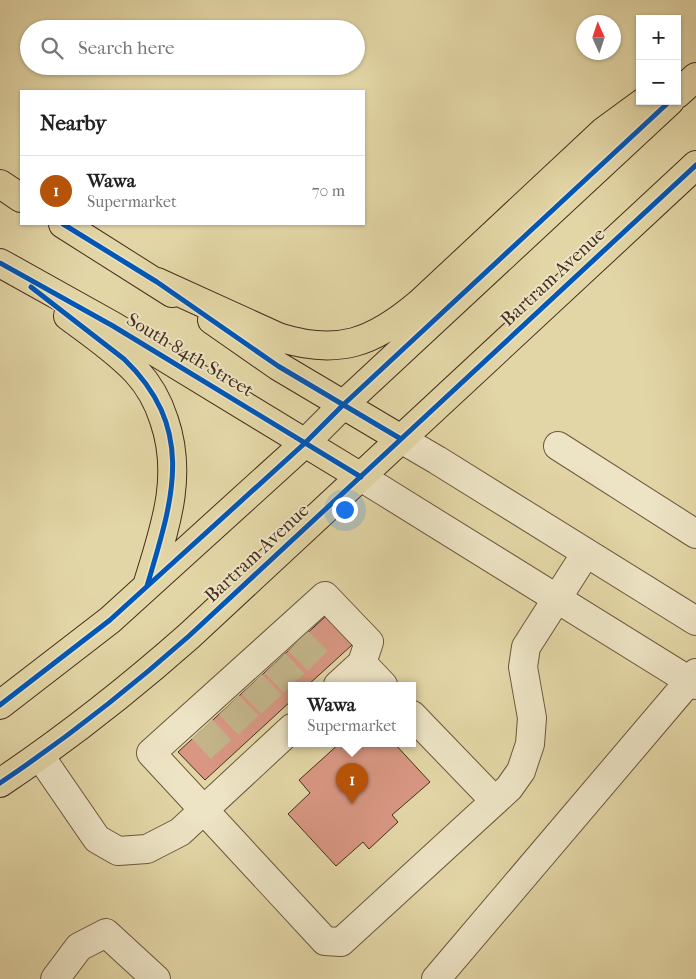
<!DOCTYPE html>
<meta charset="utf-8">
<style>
:root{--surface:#fff;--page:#f2f2f2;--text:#222;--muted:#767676;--line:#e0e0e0;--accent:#b45309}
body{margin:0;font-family:"IM FELL French Canon",serif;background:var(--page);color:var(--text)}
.controls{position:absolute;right:15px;top:15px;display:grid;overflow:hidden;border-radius:0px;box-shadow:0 1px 4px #0004}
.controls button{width:45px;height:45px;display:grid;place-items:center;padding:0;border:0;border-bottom:1px solid var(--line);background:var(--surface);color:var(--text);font:25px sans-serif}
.compass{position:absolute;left:576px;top:15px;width:45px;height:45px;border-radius:50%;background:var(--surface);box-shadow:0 1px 4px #0004;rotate:357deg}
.you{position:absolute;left:344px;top:509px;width:18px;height:18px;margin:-12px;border:4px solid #fff;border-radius:50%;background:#1a73e8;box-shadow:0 0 0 8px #1a73e833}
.badge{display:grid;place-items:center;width:32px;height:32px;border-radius:50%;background:var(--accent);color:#fff;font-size:16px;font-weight:700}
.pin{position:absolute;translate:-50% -41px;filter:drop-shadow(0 1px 2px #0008)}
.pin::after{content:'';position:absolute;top:26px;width:18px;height:15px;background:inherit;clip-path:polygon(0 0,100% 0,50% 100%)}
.popup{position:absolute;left:288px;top:682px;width:128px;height:65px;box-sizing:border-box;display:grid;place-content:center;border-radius:0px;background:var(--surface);filter:drop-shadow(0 1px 4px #0005);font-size:16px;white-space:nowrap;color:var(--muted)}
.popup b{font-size:19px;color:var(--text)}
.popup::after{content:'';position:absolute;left:50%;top:100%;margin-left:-10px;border:10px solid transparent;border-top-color:var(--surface)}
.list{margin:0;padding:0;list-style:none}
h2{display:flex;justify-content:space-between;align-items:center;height:65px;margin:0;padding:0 20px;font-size:21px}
h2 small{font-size:16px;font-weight:400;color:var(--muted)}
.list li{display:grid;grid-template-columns:32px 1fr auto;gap:15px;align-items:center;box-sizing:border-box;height:70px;padding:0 20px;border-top:1px solid var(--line)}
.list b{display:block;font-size:19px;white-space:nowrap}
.list p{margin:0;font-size:16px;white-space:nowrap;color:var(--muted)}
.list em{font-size:16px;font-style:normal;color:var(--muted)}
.icon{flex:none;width:28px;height:28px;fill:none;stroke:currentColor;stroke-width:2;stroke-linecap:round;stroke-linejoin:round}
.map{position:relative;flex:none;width:696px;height:979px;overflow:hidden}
.search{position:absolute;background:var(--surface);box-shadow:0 1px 4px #0004;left:20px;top:20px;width:345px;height:55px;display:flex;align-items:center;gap:12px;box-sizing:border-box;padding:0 18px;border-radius:28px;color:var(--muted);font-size:19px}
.panel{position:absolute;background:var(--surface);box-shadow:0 1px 4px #0004;left:20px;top:90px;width:345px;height:135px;border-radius:0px}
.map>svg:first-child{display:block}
.building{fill:#d99783;stroke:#442d1c}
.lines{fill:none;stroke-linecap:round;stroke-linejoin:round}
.minor-tunnel{stroke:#c3b48a;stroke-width:28;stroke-dasharray:28 14;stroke-linecap:butt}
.minor-casing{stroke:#6c573e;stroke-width:30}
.major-casing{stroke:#442d1c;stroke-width:30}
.minor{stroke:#ede4c5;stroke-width:28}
.major{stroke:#e3d6a6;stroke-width:28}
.cycleway-casing{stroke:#ede4c5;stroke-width:8}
.cycleway{stroke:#0057b8;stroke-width:5}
.labels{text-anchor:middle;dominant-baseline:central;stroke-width:4;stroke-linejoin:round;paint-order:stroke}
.street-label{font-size:19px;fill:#442d1c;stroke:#ede4c5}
</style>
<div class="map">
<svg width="696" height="979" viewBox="0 0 696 979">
<rect width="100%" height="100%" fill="#e3d6a6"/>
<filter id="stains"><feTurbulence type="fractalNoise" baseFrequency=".004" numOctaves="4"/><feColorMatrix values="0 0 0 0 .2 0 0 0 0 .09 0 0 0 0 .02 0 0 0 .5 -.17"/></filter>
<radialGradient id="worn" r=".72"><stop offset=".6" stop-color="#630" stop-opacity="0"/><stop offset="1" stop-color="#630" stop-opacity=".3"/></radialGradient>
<path class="building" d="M326 616 352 645 308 685H292V700L205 780 178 752Z
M340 743H353L359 748 365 743H394L430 782 392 815 398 822 369 849 363 842 336 866 288 814 310 793 299 780Z"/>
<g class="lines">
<path class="minor-tunnel" d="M298 641 326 669
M275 663 296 685
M252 684 279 712
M229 705 256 733
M202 729 229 758"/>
<defs>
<path id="minor" d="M401 439 437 460 696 621
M558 446 696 534
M361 477 696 685
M362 663 383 685
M338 685 362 663 369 642 325 596 151 753 325 941 341 942 509 788 521 771 530 744 532 718 523 667 526 647 586 553
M412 715 495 801
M40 756 97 839 118 851 147 849 180 832 292 728
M55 979 79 947 106 933 156 979
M436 979 696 673"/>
<path id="major" d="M677 94 696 77
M0 184 21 198
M63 224 172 293
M0 263 113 326 361 477
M157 282 278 337C338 356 373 343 420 303L604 131 645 101
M68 316C91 333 116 350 136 371 149 385 158 401 164 420 184 478 164 530 147 586
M212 320 278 366 401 439
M0 705 110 620 305 443 343 405 670 101
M0 783C67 738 129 689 189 636L696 165"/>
</defs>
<use href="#minor" class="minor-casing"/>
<use href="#major" class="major-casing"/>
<use href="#minor" class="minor"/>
<use href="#major" class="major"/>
<defs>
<path id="cycleway" d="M63 224 157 282 278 366 401 439
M0 263 113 326 361 477
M31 287 124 359C198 430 172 501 147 586
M0 705 110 620 305 443 343 405 670 101
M0 783C67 738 129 689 189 636L696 165"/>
</defs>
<use href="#cycleway" class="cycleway-casing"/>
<use href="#cycleway" class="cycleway"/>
</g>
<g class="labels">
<g class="street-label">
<text transform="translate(553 277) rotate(-43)">Bartram Avenue</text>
<text transform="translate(190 355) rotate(31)">South 84th Street</text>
<text transform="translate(257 553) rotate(-43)">Bartram Avenue</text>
</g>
</g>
<rect width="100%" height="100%" filter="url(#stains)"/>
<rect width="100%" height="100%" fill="url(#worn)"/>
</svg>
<div class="controls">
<button>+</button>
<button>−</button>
</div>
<svg class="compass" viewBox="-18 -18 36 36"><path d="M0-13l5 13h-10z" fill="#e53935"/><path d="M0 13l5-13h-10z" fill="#767676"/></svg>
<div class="you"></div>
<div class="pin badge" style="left:352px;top:804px">1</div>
<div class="popup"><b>Wawa</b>Supermarket</div>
<div class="search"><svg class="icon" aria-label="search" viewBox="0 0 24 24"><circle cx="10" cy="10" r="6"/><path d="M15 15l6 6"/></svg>Search here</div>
<section class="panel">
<h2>Nearby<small></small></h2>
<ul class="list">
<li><span class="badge">1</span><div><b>Wawa</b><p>Supermarket</p></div><em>70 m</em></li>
</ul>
</section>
</div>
